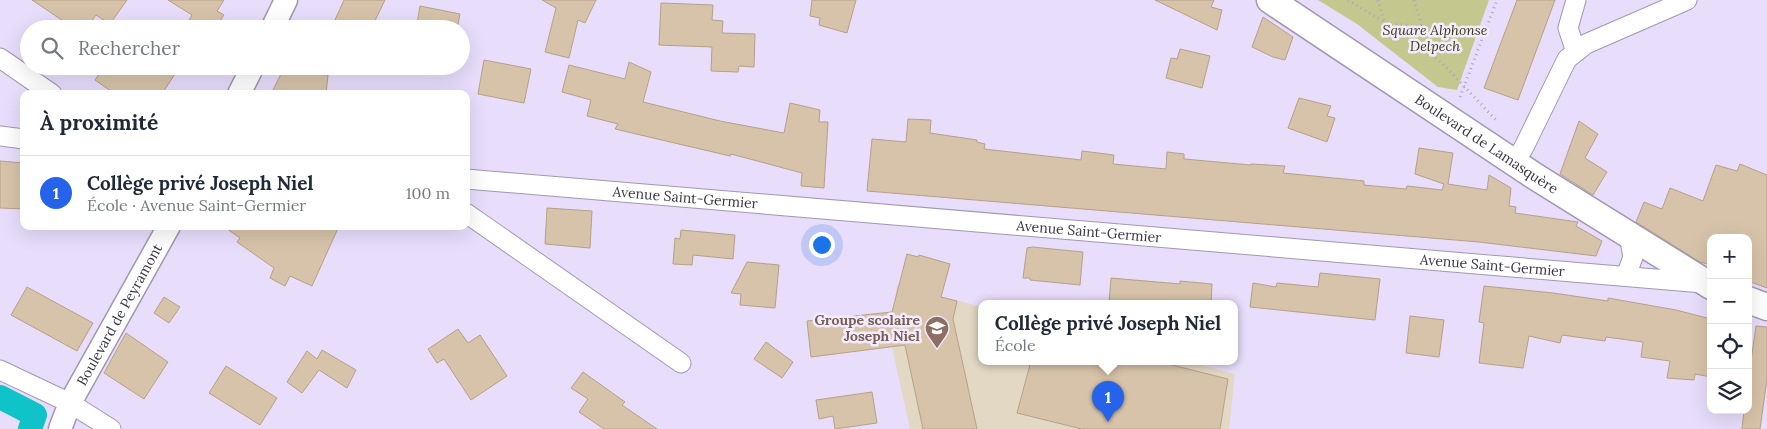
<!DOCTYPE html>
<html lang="fr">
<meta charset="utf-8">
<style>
:root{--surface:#fff;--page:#f6f6f7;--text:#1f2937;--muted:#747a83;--line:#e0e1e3;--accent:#2563eb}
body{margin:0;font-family:Lora,serif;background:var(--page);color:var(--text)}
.controls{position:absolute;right:15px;bottom:15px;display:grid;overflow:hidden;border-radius:10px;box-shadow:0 5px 20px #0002}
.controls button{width:45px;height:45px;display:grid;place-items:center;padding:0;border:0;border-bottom:1px solid var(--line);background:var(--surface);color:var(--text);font:25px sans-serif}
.you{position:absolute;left:821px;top:244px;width:18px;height:18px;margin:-12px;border:4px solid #fff;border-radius:50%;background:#1a73e8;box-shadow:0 0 0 8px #1a73e833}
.badge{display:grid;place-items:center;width:32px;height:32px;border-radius:50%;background:var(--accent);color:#fff;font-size:16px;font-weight:700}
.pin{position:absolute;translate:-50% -41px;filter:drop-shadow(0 1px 2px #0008)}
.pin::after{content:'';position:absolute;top:26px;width:18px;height:15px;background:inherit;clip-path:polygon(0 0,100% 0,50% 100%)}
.popup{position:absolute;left:978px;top:300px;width:260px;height:65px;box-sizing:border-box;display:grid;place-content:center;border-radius:10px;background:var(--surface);filter:drop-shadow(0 1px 4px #0005);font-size:16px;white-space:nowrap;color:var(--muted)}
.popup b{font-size:19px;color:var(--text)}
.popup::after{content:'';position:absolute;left:50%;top:100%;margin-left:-10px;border:10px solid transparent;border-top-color:var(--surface)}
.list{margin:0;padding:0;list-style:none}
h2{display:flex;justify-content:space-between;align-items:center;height:65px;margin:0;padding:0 20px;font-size:21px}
h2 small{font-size:16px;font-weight:400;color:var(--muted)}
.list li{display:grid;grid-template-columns:32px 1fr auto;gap:15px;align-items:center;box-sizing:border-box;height:75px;padding:0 20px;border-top:1px solid var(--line)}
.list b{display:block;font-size:19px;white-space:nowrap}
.list p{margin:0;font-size:16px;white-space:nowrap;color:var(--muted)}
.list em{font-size:16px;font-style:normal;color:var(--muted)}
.icon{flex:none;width:28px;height:28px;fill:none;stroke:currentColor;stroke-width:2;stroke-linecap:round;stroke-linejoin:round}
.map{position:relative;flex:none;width:1767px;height:429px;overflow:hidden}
.search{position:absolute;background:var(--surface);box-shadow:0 5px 20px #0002;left:20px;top:20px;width:450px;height:55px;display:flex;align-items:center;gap:12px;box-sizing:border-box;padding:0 18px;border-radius:28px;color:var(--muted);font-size:19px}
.panel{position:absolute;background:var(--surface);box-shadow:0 5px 20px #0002;left:20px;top:90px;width:450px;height:140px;border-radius:10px}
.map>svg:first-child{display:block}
.education{fill:#e2d8c3}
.green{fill:#c5c88e}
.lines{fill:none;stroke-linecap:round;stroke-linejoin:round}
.canal{stroke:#0fc3c8;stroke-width:24}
.building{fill:#d7c3a9;stroke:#b5a188}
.minor-casing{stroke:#a197b2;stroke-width:21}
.tertiary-casing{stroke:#a197b2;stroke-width:25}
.secondary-casing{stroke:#a197b2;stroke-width:29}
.path{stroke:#afa6be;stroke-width:3;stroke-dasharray:1 4;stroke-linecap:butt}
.minor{stroke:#fff;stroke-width:19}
.tertiary{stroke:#fff;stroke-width:22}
.secondary{stroke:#fff;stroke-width:26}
.labels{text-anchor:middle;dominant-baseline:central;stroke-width:5;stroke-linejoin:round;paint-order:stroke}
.park-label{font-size:14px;font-style:italic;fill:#3b3d12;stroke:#f3ecff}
.street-label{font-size:14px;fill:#3b3642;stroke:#f3ecff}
.education-label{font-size:14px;font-weight:bold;fill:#785e54;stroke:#f3ecff;text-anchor:end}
</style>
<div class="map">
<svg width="1767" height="429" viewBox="0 0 1767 429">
<rect width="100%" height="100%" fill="#e8ddfb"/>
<path class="education" d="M897 285 982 307V361H1185L1235 374 1229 429H910L890 338Z"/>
<path class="green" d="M1318 0H1489L1457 90 1438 87 1357 24Z"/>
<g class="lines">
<path class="canal" d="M0 397 35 415 30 429"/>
</g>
<path class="building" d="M32 0H127L110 24 96 15 86 29H75Z
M168 0H224L217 11 224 15 215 29H184L192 15Z
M344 0H385L371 29H346L334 22Z
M542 0H596L585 23 578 20 569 58 545 52 556 8Z
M812 0H856L847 33 819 25 820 18 810 16Z
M1155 0H1214L1211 7 1222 10 1217 30Z
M1517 0H1555L1518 100 1484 88Z
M661 3 713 5 712 20 723 21 722 33 755 34 754 67 739 66 738 72 711 71 712 47 659 45Z
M420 6 460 14 457 29H416Z
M1263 17 1293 37 1285 60 1273 57 1252 47Z
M1180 49 1210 56 1202 88 1166 78 1171 58 1177 59Z
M484 60 531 69 524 103 478 94Z
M629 62 651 72 643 102 720 121 784 133 790 103 820 110 819 122H828L824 188 801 186 802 173 731 154 730 156 615 129 618 124 587 116 591 100 562 92 569 65 625 79Z
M104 66H180L162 94H115L95 80Z
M285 66H315L310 74 328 75 326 94H271Z
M1299 98 1331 106 1327 116 1335 118 1327 142 1288 128Z
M908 119 931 120 930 133 977 140V142L985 144 984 149 1081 160 1082 151 1114 155 1113 164 1166 169 1167 152 1184 154V159L1251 165V164L1285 166 1283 173 1364 181V185L1406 189 1407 186 1442 190 1444 184 1415 174 1419 148 1453 153 1448 184 1487 190 1489 175 1511 188 1509 206 1516 207 1515 213 1578 222 1576 226 1602 241 1596 256 1479 242 867 191 872 139 906 142Z
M1579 121 1598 134 1585 158 1607 172 1593 195 1560 174Z
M0 161 24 163V209L0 208Z
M1740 164 1767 175V288L1748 281V238H1711V265L1700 262 1636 222 1644 202 1662 209 1670 188 1703 201 1716 165 1737 171Z
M547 208 592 211 590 248 545 244Z
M223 226H339L312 286 290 276 285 286 270 278 274 268 237 242 240 238Z
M681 230 735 235 733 259 693 255 692 265 673 264 675 238 680 239Z
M1032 247 1083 252 1080 285 1030 280V278H1023L1027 248Z
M907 254 918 257 919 255 950 264 941 297 957 301 953 319 977 429H923L905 345 811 357 807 321 892 312Z
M747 262 779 265 775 308 740 305 741 294 731 293Z
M1320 273 1380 279 1375 320 1250 307 1253 283 1276 287 1277 283 1318 287Z
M1111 278 1180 284V281L1212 284 1211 303H1109Z
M1484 286 1553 293 1608 301V298L1676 310 1711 319V377L1695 374 1694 380 1667 378 1670 361 1641 357 1643 342 1606 337 1605 341 1562 335 1560 343 1529 336 1523 368 1479 363 1484 323 1479 322Z
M27 287 93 323 77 351 11 315Z
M164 297 180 307 169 323 154 313Z
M1410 316 1444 320 1439 357 1406 353Z
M1756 326 1767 327V379L1760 429H1742L1744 410H1748V382Z
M458 329 468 343 480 335 507 376 471 400 444 359 437 363 428 349Z
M126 333 168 362 144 399 104 373Z
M766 342 793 362 782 378 754 359Z
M322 350 356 370 347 388 319 370 302 393 287 382 307 351 317 359Z
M1031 361H1156L1228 379 1220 429H1082L1017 413Z
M226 366 277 398 260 425 209 393Z
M583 372 625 402 622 405 657 429H604L579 412 588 399 571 388Z
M872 392 877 423 835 429 833 416 819 419 816 400Z"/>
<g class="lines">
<defs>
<g id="minor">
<path d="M1576 52 1568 28 1576 0"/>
<path d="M0 58 52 94"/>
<path d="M0 136 24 139"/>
<path d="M1513 162 1523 149 1567 59 1586 44 1687 0"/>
<path id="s1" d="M466 179 1703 283"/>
<path d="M466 213 681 363"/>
<path d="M1626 276 1633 257 1629 235"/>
<path d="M0 370 70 403 111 429"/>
</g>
<g id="tertiary">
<path d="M272 29 286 0"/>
<path d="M239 94 253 66"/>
<path id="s2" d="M60 429 70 403 169 226"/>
</g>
<g id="secondary">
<path id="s3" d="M1270 0 1536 177 1711 286"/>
<path d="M1748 300 1767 307"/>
</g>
</defs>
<use href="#minor" class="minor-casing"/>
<use href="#tertiary" class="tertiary-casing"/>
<use href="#secondary" class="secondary-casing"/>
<path class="path" d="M1348 0 1412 39 1442 63 1496 120
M1378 0 1385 23 1484 32
M1414 0 1422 26
M1460 97 1497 0"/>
<use href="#minor" class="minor"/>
<use href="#tertiary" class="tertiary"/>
<use href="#secondary" class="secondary"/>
</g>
<defs>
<symbol id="school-pin" viewBox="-11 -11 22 30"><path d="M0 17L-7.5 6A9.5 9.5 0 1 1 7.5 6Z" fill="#8d6e63" stroke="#f3ecff"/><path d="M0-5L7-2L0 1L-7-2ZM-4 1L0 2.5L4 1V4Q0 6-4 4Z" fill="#fff"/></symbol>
</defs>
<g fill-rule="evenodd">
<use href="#school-pin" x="923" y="314" width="28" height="38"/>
</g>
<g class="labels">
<g class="park-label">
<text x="1435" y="30">Square Alphonse<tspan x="1435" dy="16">Delpech</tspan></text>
</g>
<g class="street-label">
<text stroke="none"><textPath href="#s3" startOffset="260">Boulevard de Lamasquère</textPath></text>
<text stroke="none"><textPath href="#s1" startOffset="220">Avenue Saint-Germier</textPath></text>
<text stroke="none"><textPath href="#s1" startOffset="625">Avenue Saint-Germier</textPath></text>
<text stroke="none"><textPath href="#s1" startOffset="1030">Avenue Saint-Germier</textPath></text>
<text stroke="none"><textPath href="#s2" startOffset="129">Boulevard de Peyramont</textPath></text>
</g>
<g class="education-label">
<text x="920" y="320">Groupe scolaire<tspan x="920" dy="16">Joseph Niel</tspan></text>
</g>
</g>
</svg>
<div class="controls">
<button>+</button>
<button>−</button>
<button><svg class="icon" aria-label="locate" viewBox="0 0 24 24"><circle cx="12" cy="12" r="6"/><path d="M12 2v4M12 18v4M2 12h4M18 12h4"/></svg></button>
<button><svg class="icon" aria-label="layers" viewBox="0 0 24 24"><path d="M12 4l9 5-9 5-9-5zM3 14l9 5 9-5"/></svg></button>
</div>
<div class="you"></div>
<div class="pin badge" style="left:1108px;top:422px">1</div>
<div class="popup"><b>Collège privé Joseph Niel</b>École</div>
<div class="search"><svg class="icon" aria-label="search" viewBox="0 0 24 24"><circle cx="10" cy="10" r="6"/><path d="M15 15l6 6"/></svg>Rechercher</div>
<section class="panel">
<h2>À proximité<small></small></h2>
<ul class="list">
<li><span class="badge">1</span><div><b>Collège privé Joseph Niel</b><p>École · Avenue Saint-Germier</p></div><em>100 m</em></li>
</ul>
</section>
</div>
